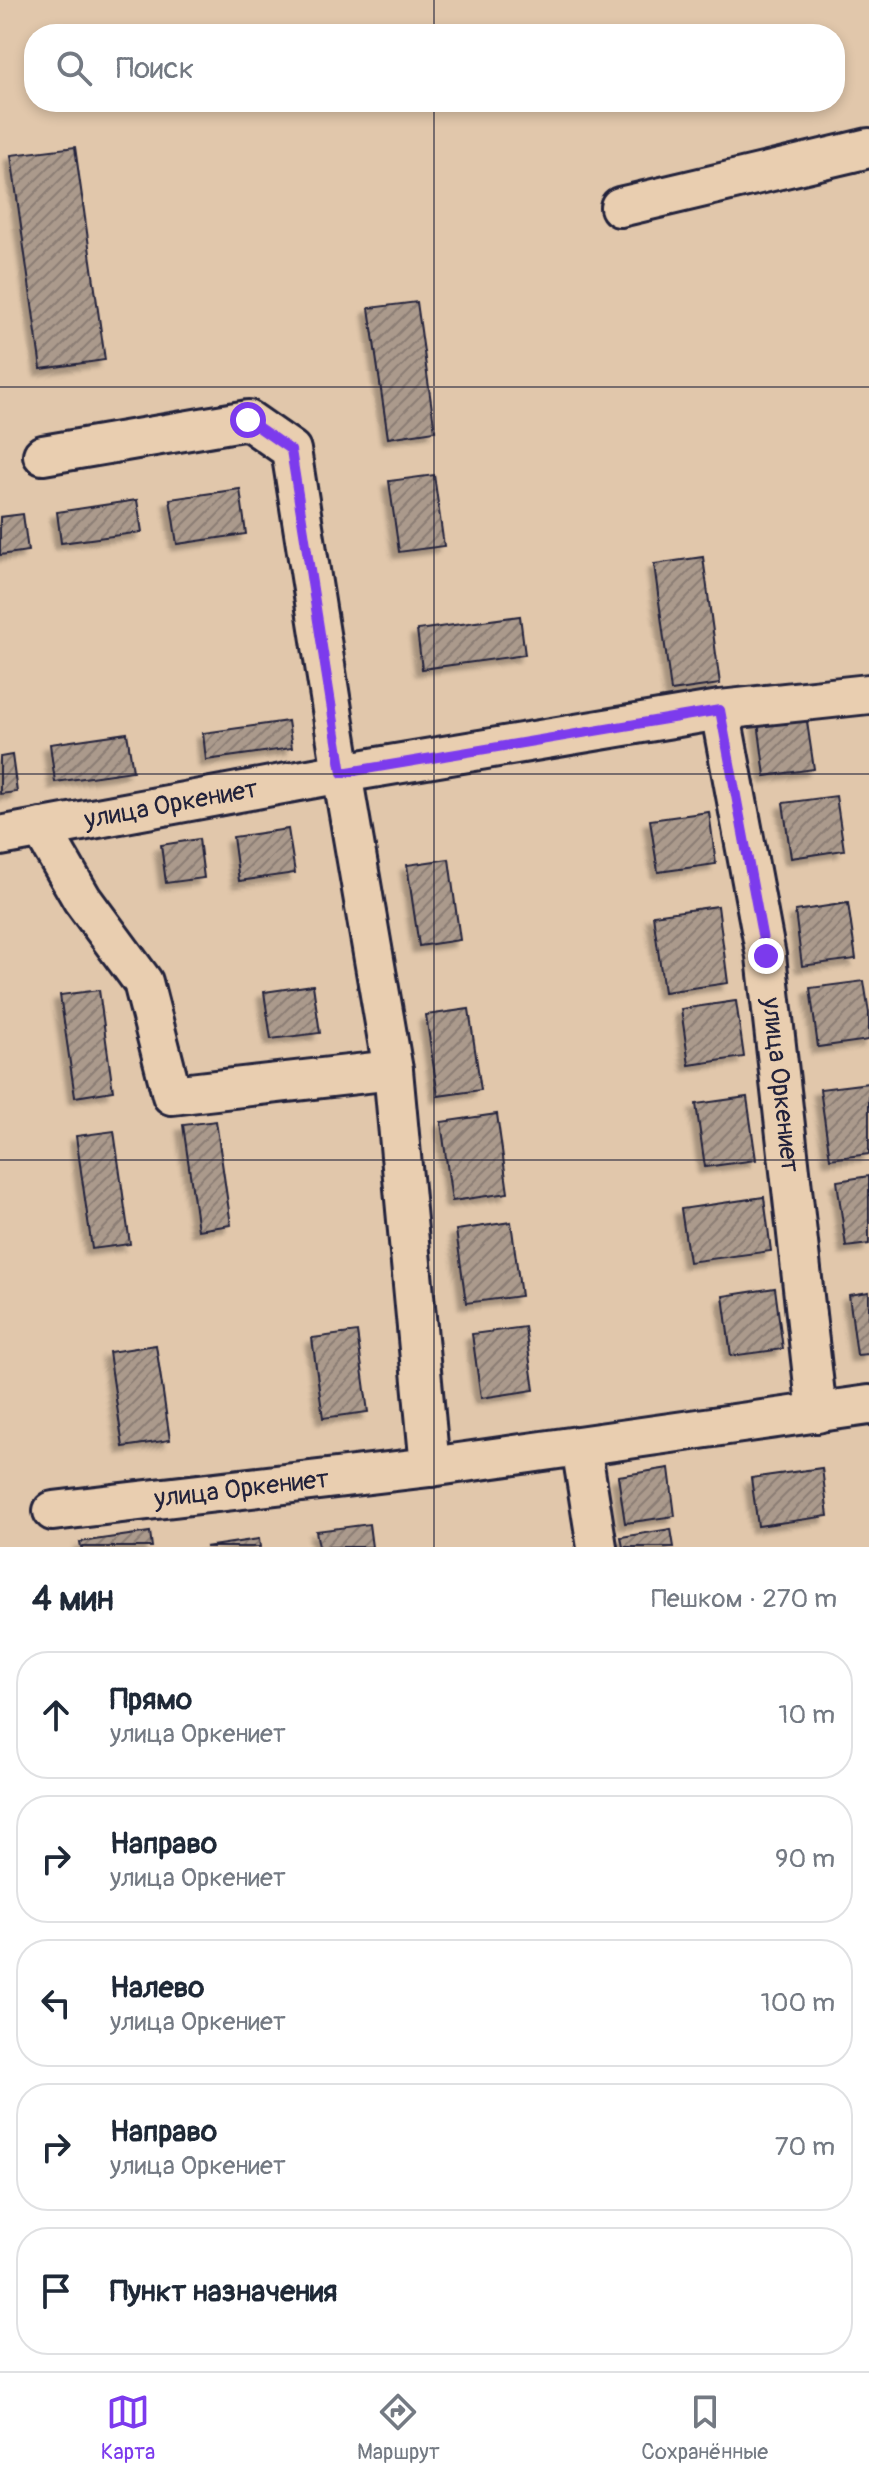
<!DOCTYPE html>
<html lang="ru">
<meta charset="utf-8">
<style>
:root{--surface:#fff;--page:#f2f2f3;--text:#1f2937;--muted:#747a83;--line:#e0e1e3;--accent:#7c3aed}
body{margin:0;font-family:Pangolin,sans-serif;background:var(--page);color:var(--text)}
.stop{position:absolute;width:24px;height:24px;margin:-18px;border:6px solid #7c3aed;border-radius:50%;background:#fff}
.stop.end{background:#7c3aed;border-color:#fff;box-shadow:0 2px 8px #0008}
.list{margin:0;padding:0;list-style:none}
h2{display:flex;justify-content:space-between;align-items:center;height:104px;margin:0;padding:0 32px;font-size:34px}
h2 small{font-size:26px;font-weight:400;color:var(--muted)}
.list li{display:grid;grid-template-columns:52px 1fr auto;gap:24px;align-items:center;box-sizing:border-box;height:128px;margin:0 16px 16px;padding:0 16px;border:2px solid var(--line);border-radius:32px}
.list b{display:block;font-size:30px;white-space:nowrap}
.list p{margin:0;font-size:26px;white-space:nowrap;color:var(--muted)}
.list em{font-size:26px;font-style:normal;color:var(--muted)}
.icon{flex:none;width:44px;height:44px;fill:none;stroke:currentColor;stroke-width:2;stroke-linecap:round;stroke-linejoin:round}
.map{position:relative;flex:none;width:869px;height:1547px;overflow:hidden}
.search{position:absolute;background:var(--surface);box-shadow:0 4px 12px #0003;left:24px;right:24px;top:24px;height:88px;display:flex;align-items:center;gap:20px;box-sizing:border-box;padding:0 28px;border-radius:32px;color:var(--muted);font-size:30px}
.sheet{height:824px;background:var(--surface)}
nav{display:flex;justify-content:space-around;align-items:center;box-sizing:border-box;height:112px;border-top:2px solid var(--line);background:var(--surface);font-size:22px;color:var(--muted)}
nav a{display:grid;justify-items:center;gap:4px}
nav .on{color:var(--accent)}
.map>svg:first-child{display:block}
.building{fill:url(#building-hatch);stroke:#22223b;stroke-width:2;filter:url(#shadow)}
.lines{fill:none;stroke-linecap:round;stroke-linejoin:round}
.minor-casing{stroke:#22223b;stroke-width:44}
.minor{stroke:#e9ceb0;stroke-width:38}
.route{stroke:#7c3aed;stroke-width:10}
.grid{fill:none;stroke:#22223b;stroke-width:2;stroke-opacity:0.55}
.labels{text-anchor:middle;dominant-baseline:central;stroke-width:6;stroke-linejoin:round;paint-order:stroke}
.street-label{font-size:26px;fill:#22223b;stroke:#e9ceb0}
</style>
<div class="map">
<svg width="869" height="1547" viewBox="0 0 869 1547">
<defs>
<pattern id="building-hatch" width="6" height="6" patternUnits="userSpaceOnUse" patternTransform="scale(2)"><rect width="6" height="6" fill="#ab9a8c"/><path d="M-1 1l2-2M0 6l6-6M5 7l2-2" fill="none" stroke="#8b7d74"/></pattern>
<filter id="shadow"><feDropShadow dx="-6" dy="6" stdDeviation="2" flood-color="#0004"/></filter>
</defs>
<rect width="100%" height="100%" fill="#e1c7ab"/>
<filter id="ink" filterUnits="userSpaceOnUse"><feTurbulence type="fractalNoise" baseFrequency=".0125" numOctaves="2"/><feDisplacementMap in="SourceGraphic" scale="16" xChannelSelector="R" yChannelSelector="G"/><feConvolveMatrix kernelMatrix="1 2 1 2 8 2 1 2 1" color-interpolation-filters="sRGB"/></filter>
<g filter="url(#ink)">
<path class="building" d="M75 147 105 360 41 369 11 155Z
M417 302 435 431 388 438 369 308Z
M434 475 444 546 399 552 389 481Z
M240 489 246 534 177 544 170 499Z
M137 500 142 532 61 543 57 512Z
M23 514 28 551 0 555V517Z
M703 557 720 684 671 691 654 564Z
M520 616 525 655 422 669 417 630Z
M806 715 814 769 765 776 758 722Z
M288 721 292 748 206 760 203 733Z
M127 733 133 771 55 782 50 744Z
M12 755 17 792 0 794V757Z
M836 796 844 850 791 858 783 803Z
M709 812 716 864 658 872 650 820Z
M288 829 295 873 239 881 233 837Z
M199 839 204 878 166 883 161 845Z
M449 859 460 940 419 946 407 865Z
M848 903 856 959 802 966 795 911Z
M718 906 728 983 664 992 653 915Z
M864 981 869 1013V1040L818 1047 810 988Z
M313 985 320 1033 271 1039 264 992Z
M99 990 113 1091 75 1097 60 995Z
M736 1001 744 1057 689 1065 681 1009Z
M469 1009 481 1090 438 1096 426 1015Z
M869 1083V1154L830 1159 820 1089Z
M747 1097 756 1160 705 1167 696 1104Z
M497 1114 508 1193 452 1201 441 1122Z
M216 1121 231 1225 198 1230 183 1125Z
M114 1131 130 1244 92 1249 76 1136Z
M869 1176V1244L846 1247 837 1181Z
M764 1197 771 1251 689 1262 681 1209Z
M511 1222 521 1296 466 1303 456 1230Z
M775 1288 783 1349 731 1356 723 1296Z
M869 1292V1354L857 1355 849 1295Z
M525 1327 534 1390 481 1398 472 1334Z
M357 1332 368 1412 323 1418 312 1338Z
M156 1345 170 1440 123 1447 109 1352Z
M669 1468 675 1516 625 1523 618 1476Z
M822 1468 828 1516 758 1526 751 1478Z
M369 1524 372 1547H319L316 1531Z
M671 1529 674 1547H623L621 1537Z
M150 1532 152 1547H81L80 1542Z
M259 1539 260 1547H205Z"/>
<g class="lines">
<defs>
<g id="minor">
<path d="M620 207 869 148"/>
<path d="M43 455 248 420 291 450 342 773 393 1070 430 1467"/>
<path id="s1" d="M720 710 766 956 817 1413"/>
<path d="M41 828 82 899 143 982 172 1095 393 1070"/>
<path id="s2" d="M0 836 342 773 720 710 869 694"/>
<path d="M581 1446 597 1547"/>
<path id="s3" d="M53 1511 430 1467 869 1405"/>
</g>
</defs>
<use href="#minor" class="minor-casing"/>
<use href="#minor" class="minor"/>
</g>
</g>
<g class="lines" filter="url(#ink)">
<path class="route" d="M248 420 291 450 342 773 720 710 766 956"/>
</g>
<path class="grid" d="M434 0V34M434 102V1547M0 387H869M0 774H869M0 1160H869"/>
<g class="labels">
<g class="street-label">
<text stroke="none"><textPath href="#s2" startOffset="174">улица Оркениет</textPath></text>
<text stroke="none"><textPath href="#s1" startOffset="380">улица Оркениет</textPath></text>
<text stroke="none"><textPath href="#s3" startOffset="190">улица Оркениет</textPath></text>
</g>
</g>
</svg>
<div class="stop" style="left:248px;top:420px"></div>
<div class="stop end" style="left:766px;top:956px"></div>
<div class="search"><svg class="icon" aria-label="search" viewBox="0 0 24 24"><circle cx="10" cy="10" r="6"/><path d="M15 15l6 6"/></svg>Поиск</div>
</div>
<section class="sheet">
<h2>4 мин<small>Пешком · 270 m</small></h2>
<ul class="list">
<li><svg class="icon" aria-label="ahead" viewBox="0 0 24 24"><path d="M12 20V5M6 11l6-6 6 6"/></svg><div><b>Прямо</b><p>улица Оркениет</p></div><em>10 m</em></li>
<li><svg class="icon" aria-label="right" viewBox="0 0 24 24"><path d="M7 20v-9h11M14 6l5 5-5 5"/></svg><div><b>Направо</b><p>улица Оркениет</p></div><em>90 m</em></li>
<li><svg class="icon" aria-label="left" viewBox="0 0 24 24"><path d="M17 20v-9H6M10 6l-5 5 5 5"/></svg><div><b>Налево</b><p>улица Оркениет</p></div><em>100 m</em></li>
<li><svg class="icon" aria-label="right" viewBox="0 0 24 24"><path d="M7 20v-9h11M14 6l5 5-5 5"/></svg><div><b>Направо</b><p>улица Оркениет</p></div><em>70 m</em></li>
<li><svg class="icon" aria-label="arrive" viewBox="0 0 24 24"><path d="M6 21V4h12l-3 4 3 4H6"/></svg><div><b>Пункт назначения</b></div></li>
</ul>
</section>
<nav>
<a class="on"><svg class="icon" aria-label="map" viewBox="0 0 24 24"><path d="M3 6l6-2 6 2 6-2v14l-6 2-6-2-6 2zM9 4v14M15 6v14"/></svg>Карта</a>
<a><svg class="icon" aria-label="directions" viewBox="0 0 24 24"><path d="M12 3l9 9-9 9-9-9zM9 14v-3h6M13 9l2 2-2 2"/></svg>Маршрут</a>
<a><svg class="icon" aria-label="saved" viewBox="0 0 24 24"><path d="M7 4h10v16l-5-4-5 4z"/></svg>Сохранённые</a>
</nav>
